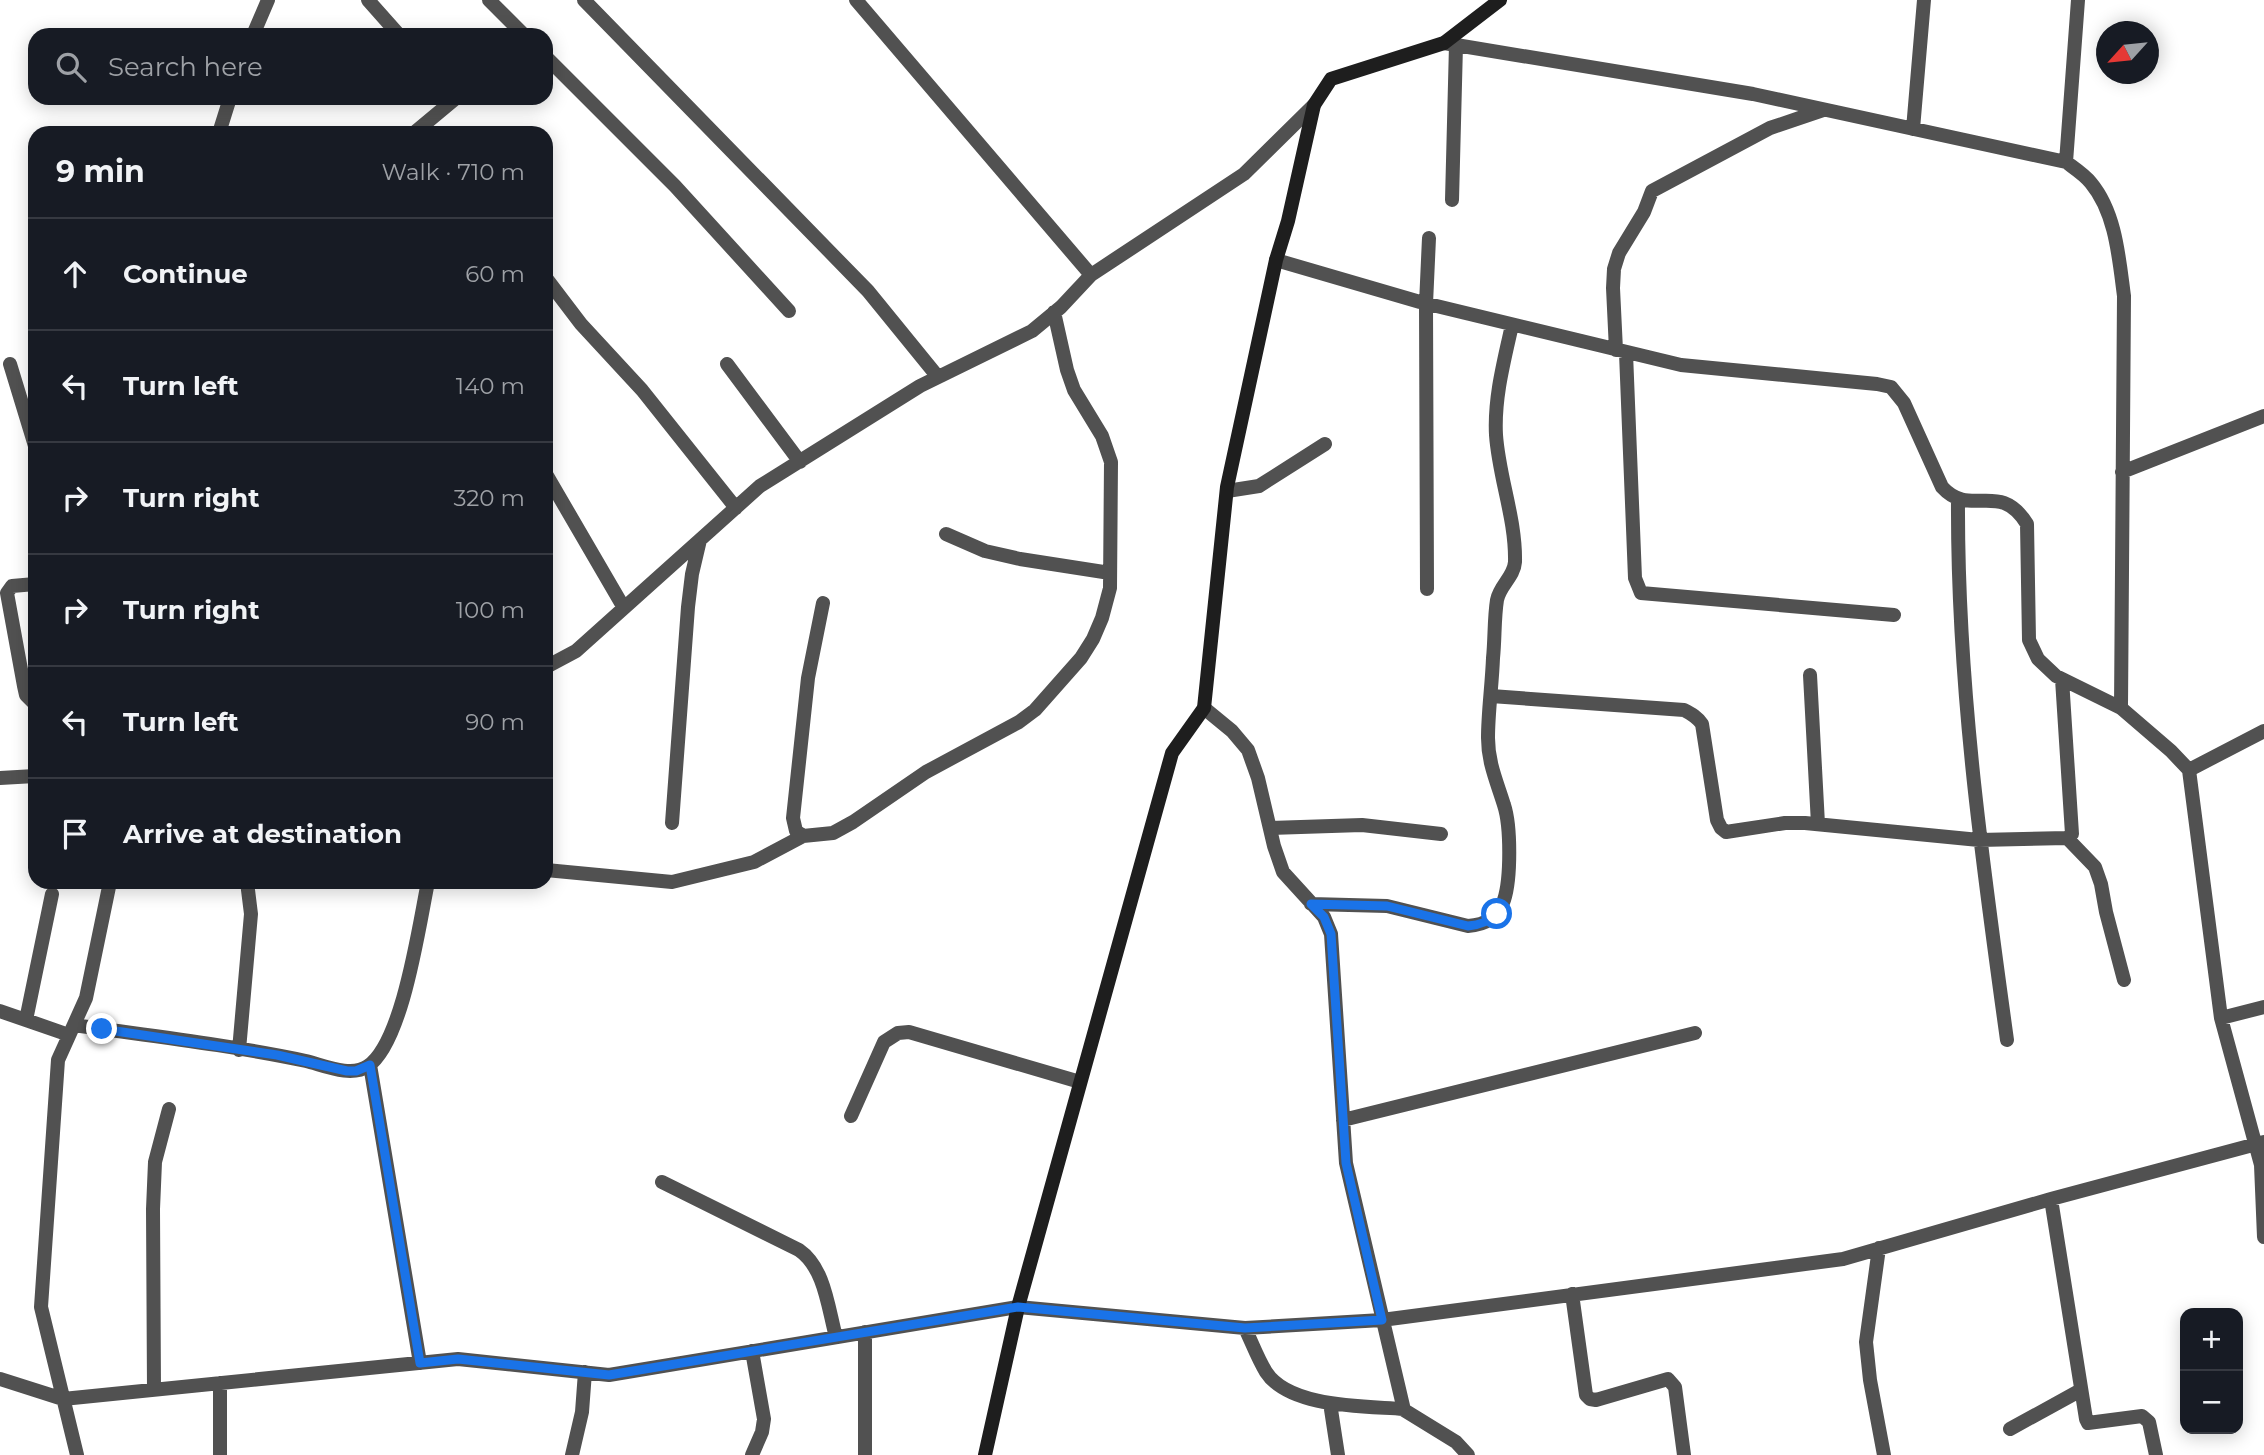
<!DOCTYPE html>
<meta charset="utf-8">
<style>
:root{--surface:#171b24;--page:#242831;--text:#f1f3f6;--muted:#9ea1a6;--line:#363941}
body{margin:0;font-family:Montserrat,sans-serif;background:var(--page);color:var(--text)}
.controls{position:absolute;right:21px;bottom:21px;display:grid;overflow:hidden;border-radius:14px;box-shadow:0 4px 18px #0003}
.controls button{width:63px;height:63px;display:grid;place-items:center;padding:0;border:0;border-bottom:2px solid var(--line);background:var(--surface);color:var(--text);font:35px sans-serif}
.compass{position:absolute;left:2096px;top:21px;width:63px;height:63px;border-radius:50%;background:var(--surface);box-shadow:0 4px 18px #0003;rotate:243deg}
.stop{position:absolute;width:21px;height:21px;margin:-16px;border:5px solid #1a73e8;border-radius:50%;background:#fff}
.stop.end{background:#1a73e8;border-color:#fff;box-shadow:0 2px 7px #0008}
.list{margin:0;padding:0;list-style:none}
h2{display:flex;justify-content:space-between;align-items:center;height:91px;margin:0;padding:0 28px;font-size:30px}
h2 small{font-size:23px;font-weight:400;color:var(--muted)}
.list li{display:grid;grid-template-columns:46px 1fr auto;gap:21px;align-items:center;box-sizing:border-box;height:112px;padding:0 28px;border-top:2px solid var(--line)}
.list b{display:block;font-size:26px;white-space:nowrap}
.list em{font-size:23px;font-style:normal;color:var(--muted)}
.icon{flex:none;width:38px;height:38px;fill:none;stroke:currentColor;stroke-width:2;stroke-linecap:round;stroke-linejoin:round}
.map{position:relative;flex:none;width:2264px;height:1455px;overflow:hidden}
.search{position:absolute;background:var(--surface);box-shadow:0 4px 18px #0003;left:28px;top:28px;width:525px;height:77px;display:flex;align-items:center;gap:18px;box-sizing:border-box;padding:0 24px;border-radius:21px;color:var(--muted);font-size:26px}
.panel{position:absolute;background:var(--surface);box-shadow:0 4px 18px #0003;left:28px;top:126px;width:525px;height:763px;border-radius:21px}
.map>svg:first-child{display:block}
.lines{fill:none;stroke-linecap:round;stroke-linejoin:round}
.street{stroke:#515151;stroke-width:14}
.secondary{stroke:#1e1e1e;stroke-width:14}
.route{stroke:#1a73e8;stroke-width:9}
</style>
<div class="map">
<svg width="2264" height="1455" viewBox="0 0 2264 1455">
<rect width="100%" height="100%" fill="#fff"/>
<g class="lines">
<path class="street" d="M368 0 399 35
M489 0 524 35
M584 0 868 291 938 377
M856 0 1091 275
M2078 0 2066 162C2074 168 2085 175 2091 183 2116 213 2119 259 2124 296L2121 708 2171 751 2189 770 2221 1018 2261 1165 2264 1237
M253 35 268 0
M1444 43 1753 94 2066 162
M546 57 675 186 789 311
M1913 129 1924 0
M219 133 230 98
M414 133 456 98
M1452 200 1456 45
M1276 260 1420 302 1681 365 1877 384 1891 387 1904 403 1942 487C1971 519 1999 479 2027 524L2029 640 2038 659 2056 676 2121 708
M546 278 581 324 642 390 736 508
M1616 350 1613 288 1614 269 1619 253 1644 212 1652 191 1770 128 1823 110
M1626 353 1635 578 1641 593 1894 615
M10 364 35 446
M727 364 800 462
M2122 472 2264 416
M546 474 624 608
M1227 491 1259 486 1325 444
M1958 500C1957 682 1982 860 2007 1040
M946 534 985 551 1020 559 1110 573
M35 584 12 586 7 593 24 686 26 695 35 704
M1427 589 1426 304 1429 238
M823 603 808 678 793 818 796 831 803 836 833 833 853 822 926 772 1019 722 1035 710 1081 658 1093 639 1102 618 1110 588 1111 462 1102 436 1074 390 1067 370 1054 312
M546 667 576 651 760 486 920 386 1032 331 1061 307 1091 275 1244 174 1314 105
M1810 675 1818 824
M1491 696 1684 710C1692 714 1697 717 1702 724L1717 820 1721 828 1726 832 1785 823H1805L1979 840 2067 838 2072 834 2062 679
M1204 708 1232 731 1248 750 1258 778 1274 846 1283 872 1324 917 1331 934 1346 1163 1404 1410 1456 1442 1468 1455
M2189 770 2264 731
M0 778 35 776
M672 823 688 607 692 574 700 540
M1270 828 1362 825 1441 834
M2067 838 2095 867 2101 884 2106 912 2124 980
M546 870 672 882 754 862 803 836
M1311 904 1387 906 1468 926C1485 925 1499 917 1504 900 1511 879 1511 826 1504 805 1497 782 1488 763 1488 738 1488 712 1492 685 1493 658 1495 639 1494 619 1497 600 1500 585 1514 577 1515 562 1516 519 1499 478 1496 435 1494 398 1504 361 1512 325
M0 1011 69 1035
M2221 1018 2264 1007
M26 1020 52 894
M74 1025C151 1036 230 1045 306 1061 323 1065 351 1078 368 1066 403 1042 419 925 428 882
M239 1050 251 914 247 882
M370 1065 420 1363
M851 1116 884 1042 898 1033 909 1032 1080 1082
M1343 1120 1695 1033
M662 1182 799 1250C825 1268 828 1308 836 1337
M2051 1199 2086 1419 2088 1423 2142 1416 2149 1422 2156 1455
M1879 1248 1866 1342 1870 1380 1884 1455
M1572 1294 1586 1395 1590 1399 1596 1400 1668 1379 1675 1387 1684 1455
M1245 1328C1252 1343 1258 1359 1266 1372 1289 1408 1365 1406 1403 1409
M0 1379 63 1399 458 1359 609 1375 1018 1307 1245 1328 1382 1320 1843 1259 2051 1199 2264 1142
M220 1383V1455
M154 1390 153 1209 155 1162 169 1109
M1330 1403 1338 1455
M2010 1429 2081 1390
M77 1455 41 1307 58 1060 86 998 110 882
M572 1455 582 1412 585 1372
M752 1455 762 1432 764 1419 752 1351
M865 1455V1332"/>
<path class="secondary" d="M985 1455 1018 1307 1172 753 1204 708 1227 487 1276 260 1288 221 1314 105 1331 79 1444 43 1500 0"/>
</g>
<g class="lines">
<path class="route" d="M102 1029 277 1055 347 1071H356L370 1065 420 1363 458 1359 609 1375 1018 1307 1245 1328 1382 1320 1346 1163 1331 934 1324 917 1311 904 1387 906 1468 926C1480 925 1488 922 1497 914"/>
</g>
</svg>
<div class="controls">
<button>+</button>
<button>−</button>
</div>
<svg class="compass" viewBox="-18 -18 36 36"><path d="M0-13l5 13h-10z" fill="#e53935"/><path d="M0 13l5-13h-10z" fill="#9ea1a6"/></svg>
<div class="stop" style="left:1497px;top:914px"></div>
<div class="stop end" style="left:102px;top:1029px"></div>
<div class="search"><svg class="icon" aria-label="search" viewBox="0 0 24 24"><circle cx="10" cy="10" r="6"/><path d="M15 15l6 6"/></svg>Search here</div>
<section class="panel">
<h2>9 min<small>Walk · 710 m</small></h2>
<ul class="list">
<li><svg class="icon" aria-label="ahead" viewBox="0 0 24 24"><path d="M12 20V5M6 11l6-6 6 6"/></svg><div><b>Continue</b></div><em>60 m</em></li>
<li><svg class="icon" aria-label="left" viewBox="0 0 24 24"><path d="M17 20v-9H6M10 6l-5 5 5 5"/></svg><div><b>Turn left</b></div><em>140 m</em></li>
<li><svg class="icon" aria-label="right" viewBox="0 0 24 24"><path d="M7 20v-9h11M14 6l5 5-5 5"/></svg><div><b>Turn right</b></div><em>320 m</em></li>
<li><svg class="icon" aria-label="right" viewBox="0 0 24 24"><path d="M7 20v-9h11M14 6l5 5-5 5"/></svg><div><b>Turn right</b></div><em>100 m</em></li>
<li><svg class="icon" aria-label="left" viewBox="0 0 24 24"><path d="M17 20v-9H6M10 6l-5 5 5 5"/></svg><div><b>Turn left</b></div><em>90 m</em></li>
<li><svg class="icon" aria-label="arrive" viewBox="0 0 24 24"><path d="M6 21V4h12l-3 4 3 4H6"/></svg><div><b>Arrive at destination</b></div></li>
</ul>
</section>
</div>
